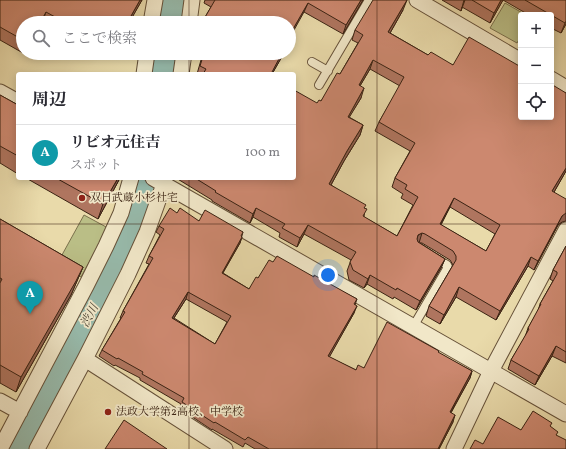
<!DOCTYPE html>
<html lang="ja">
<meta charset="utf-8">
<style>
:root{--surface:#fff;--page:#f2f2f3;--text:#2b2b33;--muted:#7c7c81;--line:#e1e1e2;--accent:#db2777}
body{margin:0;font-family:Vollkorn,"Noto Serif JP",serif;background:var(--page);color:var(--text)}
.controls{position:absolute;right:12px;top:12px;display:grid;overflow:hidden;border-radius:4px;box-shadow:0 2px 10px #0003}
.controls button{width:36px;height:36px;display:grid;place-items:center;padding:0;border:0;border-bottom:1px solid var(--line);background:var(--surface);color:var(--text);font:20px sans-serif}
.you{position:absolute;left:328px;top:275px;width:14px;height:14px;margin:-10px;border:3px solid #fff;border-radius:50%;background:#1a73e8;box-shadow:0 0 0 6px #1a73e833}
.badge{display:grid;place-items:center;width:26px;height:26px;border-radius:50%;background:var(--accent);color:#fff;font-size:13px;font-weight:700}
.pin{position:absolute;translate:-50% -33px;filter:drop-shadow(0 1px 2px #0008)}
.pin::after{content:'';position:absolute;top:21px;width:14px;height:12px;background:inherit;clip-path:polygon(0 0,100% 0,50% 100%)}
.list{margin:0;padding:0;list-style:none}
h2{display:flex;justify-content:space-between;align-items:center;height:52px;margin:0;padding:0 16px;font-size:17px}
h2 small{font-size:13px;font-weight:400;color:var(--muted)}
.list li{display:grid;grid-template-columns:26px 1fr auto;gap:12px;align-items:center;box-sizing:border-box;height:56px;padding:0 16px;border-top:1px solid var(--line)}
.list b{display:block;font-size:15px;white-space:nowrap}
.list p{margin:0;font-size:13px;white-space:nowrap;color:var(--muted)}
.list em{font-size:13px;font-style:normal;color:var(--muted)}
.icon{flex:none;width:22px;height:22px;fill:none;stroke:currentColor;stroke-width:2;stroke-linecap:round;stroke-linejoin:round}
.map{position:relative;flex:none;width:566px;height:449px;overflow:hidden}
.search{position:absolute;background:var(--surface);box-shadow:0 2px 10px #0003;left:16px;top:16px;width:280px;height:44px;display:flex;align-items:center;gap:10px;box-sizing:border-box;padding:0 14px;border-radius:22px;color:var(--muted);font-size:15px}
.panel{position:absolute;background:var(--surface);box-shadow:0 2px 10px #0003;left:16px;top:72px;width:280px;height:108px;border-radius:4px}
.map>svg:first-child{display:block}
.green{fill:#babe86;stroke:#7a704c}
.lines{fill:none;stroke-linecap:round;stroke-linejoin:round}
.river{stroke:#97baab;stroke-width:35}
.service-casing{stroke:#665139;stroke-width:10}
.minor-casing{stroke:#665139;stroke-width:17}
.service{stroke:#f1e7c8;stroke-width:8}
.minor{stroke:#f1e7c8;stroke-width:15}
.wall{fill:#af755f;stroke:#3b2313;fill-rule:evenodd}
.shaded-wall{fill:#8f5f4e;stroke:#3b2313}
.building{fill:#cc886f;stroke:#3b2313;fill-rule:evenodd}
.grid{fill:none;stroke:#3b2313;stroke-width:1;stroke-opacity:0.55}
.poi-dot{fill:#8f2418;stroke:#f1e7c8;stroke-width:1.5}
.labels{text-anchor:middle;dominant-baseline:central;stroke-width:3.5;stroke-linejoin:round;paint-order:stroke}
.poi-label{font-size:11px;fill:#3b2313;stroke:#f1e7c8;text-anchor:start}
.water-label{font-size:12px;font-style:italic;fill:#524939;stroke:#f1e7c8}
</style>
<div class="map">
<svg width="566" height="449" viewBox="0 0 566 449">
<rect width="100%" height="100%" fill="#e9daaa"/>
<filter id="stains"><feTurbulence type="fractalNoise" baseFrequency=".005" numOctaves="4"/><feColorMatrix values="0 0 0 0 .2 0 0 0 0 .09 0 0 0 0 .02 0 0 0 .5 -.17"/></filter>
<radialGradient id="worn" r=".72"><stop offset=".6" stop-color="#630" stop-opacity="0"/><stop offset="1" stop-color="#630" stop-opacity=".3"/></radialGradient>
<path class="green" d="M505 3 526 15H521V36L517 43 490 28Z
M84 215 108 228 81 277 57 264Z"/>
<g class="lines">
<path class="river" d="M170 23 173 0
M162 74 165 53
M19 449 116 267 147 178"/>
<defs>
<path id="service" d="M312 62 328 71
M319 85 369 0
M413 327 448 267 447 265 435 258"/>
<path id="minor" d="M417 0 521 61
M151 23 155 0
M189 23 192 0
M144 74 147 53
M181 74 184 53
M551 79 566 88
M0 92 18 102
M153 178 566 414
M85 359 225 449
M0 401 20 412
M0 449 86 286 106 246 121 213 131 178
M37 449 85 359 128 274 147 232 164 184 165 178
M454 449 491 371 566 230"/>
</defs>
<use href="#service" class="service-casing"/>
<use href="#minor" class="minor-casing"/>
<use href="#service" class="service"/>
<use href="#minor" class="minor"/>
</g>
<path class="wall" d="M0 0H142L132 17 143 23H23V53L0 40Z
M205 0H363L343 34 304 12 289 23H203L204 19 211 7 204 3Z
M442 0H566V24L561 33 551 28V15H529L503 0 490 23 462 7 461 11Z
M403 10 390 33 428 55 453 65 566 93V171L554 192 562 222 558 225 534 270 528 266 496 320 456 297 440 324 426 316 429 306 453 265 450 260 422 243H420L445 259 441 268 416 310 394 297 393 299 367 284 364 288 349 280 347 271 351 260 304 234 297 247 279 237 280 233 253 217 250 223 212 201V200L176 178H294L317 103 321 101 340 74 358 43 352 40 355 30ZM370 69 400 86 379 122 375 131 410 151 395 178 392 187 403 194 401 198 413 205 397 236 364 217 365 208 331 185 344 161 360 135 363 125 349 117 361 98 360 86ZM450 207 495 234 486 251 441 225Z
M203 53H284L272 74H197Z
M0 95 18 105V174L0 163Z
M26 178H120L98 219Z
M177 213 199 221 243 232 240 243 223 273 249 289 258 278 273 262 314 277 357 299 355 305 354 313 329 357 356 370 364 368 438 353 472 371 470 378 451 413 453 422 439 449H255L245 443 243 447 212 429V430L179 408 181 404 140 380V378L115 365 114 366 99 356 102 350 121 318H120L123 311 149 264 146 263 149 256 160 235 156 232 159 226ZM186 299 227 322 215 344 174 318Z
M0 219 83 267 71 295 16 392 0 383Z
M566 246V363L552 356 535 385 508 369 511 360 525 337 528 328 538 311 540 304 553 281 550 279 553 270Z"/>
<path class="shaded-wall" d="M140 0H142L129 23 131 16Z
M361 0H363L343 34 346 25Z
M407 0 403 10 385 42 388 32Z
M464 0H465L461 11Z
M501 0H503L490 23 494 13Z
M308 3 304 12 289 39V36Z
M46 12 42 23H40Z
M566 21V24L561 33 565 23Z
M282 53H284L272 74H270Z
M373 60 370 69 355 94 359 85Z
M364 88 361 98 344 126 348 117Z
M363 125 360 135 344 161 326 194 329 184 347 151Z
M566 168V171L549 201 552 191Z
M118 178H120L98 219 103 204Z
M454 198 450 207 436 233 440 224Z
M256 208 253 217 250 223 253 214Z
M565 213H566V221L562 222 558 225 534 270 538 261 562 216Z
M308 225 304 234 297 247 300 238Z
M422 233 419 243 415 245 418 235Z
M242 237 240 243 219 279 222 273Z
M531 257 528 266 496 320 500 311Z
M445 259 441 268 416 310 420 301Z
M83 267 71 295 16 392 21 377Z
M370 275 367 284 364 288 368 279Z
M459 287 456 297 440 324 444 315Z
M188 292 186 299 170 324 172 318Z
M357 306 354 313 326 363 328 356Z
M556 346 552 356 535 385 539 376Z
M472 371 470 378 447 419 450 412Z
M455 415 453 422 439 449H438Z"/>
<path class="building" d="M0 0H140L131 16 143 23H107L104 21 103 23H66L46 12 40 23H23V40L0 27Z
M215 0H361L346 25 308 3 289 36V23H205L204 19Z
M373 0H407L388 32 428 55 431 52 453 65 469 37 521 67V117H551V84L566 93V168L552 191 566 199V213L562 216 538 261 531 257 500 311 459 287 444 315 429 306 456 260V256L453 251 425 234 422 233 418 235 417 239 418 242 445 259 420 301 397 288 396 290 370 275 368 279 353 270 350 262 356 252 308 225 300 238 282 228 285 224 256 208 253 214 215 192 216 191 195 178H294V90L317 103 319 100 321 101 337 73 340 74 363 35 355 30ZM373 60 404 77 379 122 415 143 395 178 407 185 405 189 418 197 397 236 363 216 367 209 364 208 366 205 329 184 347 151 363 125 348 117 364 88 359 85ZM454 198 500 225 486 251 440 224Z
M472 0H501L494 13Z
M525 0H566V21L565 23Z
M204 53H282L271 74H203L206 69 200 66Z
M0 95 18 105V156L0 146Z
M56 178H118L103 204Z
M170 208 177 213 180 208 199 221 205 210 243 232 241 236 242 237 222 273 249 289 256 277 258 278 269 260 273 262 277 256 314 277V275L357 299 354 304 357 306 328 356 356 370 358 365 364 368 387 322 439 351 438 352 472 371 450 412 455 415 438 449H269L248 437 245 440 215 422 214 423 182 402 184 398 142 374 143 372 118 358 117 359 102 350 125 312 123 311 153 258 149 256 164 229 159 226ZM188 292 231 316 215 344 172 318Z
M0 219 83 267 76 281 21 377 0 365V283L2 279 0 278Z
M566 246V352L556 346 539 376 511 360 529 329 528 328 541 304H540L557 274V272L553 270Z
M533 411 552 423 550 426 558 432 556 435 566 440V449H470L475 440 483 444 498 417 521 430Z
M124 420 167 449H105Z"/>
<path class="grid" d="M189 0V23M377 0V449M189 53V74M189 178V449M0 224H566"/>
<g class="poi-dot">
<circle cx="82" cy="198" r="4"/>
<circle cx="108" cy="412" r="4"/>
</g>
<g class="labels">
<g class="poi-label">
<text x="90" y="198">双日武蔵小杉社宅</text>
<text x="116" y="412">法政大学第2高校、中学校</text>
</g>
<g class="water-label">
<text transform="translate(90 316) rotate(-62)">渋川</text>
</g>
</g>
<rect width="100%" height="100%" filter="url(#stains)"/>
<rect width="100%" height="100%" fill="url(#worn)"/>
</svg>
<div class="controls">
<button>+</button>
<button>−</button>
<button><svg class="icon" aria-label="locate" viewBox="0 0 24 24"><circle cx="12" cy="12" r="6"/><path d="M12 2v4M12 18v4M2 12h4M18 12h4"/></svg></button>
</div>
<div class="you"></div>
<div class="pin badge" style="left:30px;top:314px;background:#0f9aa8">A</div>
<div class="search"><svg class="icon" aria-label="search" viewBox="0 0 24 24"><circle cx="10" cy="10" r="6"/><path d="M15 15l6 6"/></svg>ここで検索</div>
<section class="panel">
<h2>周辺<small></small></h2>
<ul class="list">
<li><span class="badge" style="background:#0f9aa8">A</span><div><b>リビオ元住吉</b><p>スポット</p></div><em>100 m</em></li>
</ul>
</section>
</div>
